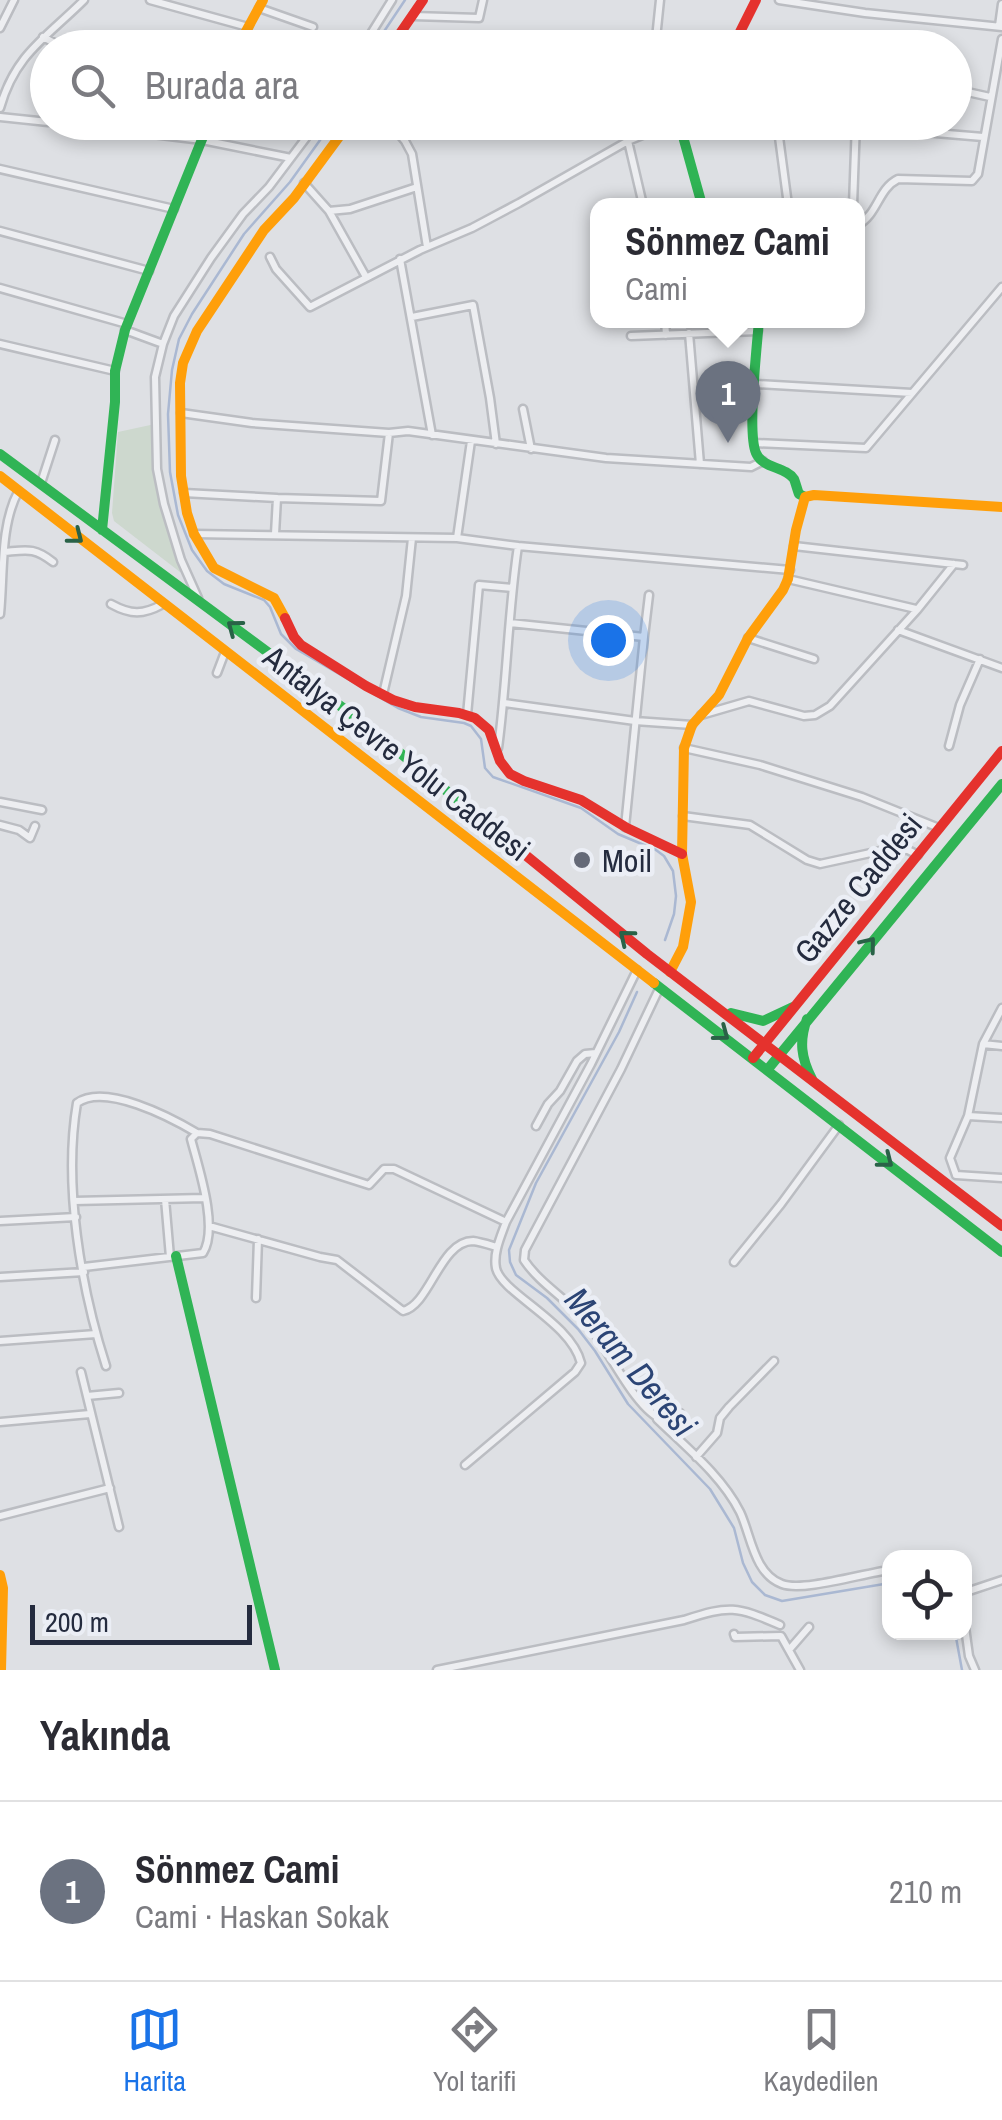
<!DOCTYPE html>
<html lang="tr">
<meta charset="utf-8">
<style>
:root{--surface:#fff;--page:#f7f7f7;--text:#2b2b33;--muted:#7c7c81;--line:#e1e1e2;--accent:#1a73e8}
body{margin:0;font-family:"Archivo Narrow",sans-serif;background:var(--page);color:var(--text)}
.controls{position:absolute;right:30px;bottom:30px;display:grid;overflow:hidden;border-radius:20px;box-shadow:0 5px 15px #0003}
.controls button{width:90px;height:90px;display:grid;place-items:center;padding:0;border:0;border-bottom:2px solid var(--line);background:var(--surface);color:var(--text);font:50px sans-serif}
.scale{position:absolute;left:30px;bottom:25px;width:222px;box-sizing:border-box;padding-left:10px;border:5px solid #242b3e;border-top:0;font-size:28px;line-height:35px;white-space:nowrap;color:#242b3e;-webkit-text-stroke:8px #ebeef5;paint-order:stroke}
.you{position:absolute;left:608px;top:640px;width:35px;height:35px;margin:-25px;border:8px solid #fff;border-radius:50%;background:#1a73e8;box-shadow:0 0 0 15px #1a73e833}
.badge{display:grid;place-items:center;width:65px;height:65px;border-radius:50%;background:var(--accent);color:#fff;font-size:32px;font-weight:700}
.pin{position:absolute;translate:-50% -82px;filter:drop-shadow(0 2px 5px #0008)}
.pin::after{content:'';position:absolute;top:52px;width:35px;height:30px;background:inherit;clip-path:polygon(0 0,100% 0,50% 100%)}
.popup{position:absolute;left:590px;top:198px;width:275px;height:130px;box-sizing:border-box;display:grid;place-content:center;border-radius:20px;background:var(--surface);filter:drop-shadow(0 2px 8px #0005);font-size:32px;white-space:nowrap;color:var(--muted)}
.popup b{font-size:38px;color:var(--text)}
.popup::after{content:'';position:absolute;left:50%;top:100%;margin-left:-20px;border:20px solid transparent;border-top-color:var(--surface)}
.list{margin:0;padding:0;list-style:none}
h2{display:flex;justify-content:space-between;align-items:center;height:130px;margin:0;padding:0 40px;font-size:42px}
h2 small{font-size:32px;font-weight:400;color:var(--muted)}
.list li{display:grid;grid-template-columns:65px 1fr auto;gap:30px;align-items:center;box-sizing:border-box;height:180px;padding:0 40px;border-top:2px solid var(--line)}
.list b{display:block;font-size:38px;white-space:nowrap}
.list p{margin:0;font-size:32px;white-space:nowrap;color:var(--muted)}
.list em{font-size:32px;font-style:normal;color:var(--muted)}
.icon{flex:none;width:55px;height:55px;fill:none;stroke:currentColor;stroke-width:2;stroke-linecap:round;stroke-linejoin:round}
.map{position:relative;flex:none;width:1002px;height:1670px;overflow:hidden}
.search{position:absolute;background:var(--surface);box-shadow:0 5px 15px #0003;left:30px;right:30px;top:30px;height:110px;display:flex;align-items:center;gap:25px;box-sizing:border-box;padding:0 35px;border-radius:55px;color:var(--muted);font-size:38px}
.sheet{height:310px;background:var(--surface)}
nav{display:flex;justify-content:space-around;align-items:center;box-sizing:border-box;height:140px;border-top:2px solid var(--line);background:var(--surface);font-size:28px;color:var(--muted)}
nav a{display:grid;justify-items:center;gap:5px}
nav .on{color:var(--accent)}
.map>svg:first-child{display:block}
.green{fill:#cdd8ce}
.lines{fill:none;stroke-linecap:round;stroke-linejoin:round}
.stream{stroke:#aab8d2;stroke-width:2.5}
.street-casing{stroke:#bbbdc2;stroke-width:11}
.street{stroke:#edeef1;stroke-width:6}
.fast{stroke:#30b455;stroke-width:10}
.slow{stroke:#ff9f0a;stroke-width:10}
.jam{stroke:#e5322d;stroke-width:10}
.oneway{stroke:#296247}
.poi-dot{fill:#656a78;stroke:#ebeef5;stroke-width:4}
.labels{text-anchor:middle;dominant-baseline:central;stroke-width:9;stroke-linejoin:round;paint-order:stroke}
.street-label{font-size:32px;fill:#242b3e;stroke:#ebeef5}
.poi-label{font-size:32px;fill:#242b3e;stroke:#ebeef5;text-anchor:start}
.water-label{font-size:35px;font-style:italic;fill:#2b4475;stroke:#ebeef5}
</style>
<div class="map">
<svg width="1002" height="1670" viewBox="0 0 1002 1670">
<rect width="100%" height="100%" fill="#dee0e4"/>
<path class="green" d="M155 424C155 475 167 522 181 570L180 572 114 521 112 513 118 432Z"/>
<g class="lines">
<path class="stream" d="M373 48 405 0
M333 122 290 182 244 234 192 314 179 339 172 370 168 414 170 472 178 515 192 550 207 571 224 584 264 600 270 607 281 634 296 649 398 708 421 717 464 723 471 726 481 739 485 768 493 777 581 808 618 834 656 850 664 856 673 871 676 896 674 914 665 940
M637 992 619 1032 536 1183 509 1250 510 1262 516 1275 547 1298 578 1329 595 1351 628 1404 710 1489 734 1528 743 1563 752 1582 765 1595 782 1601 890 1583
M955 1632 962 1670"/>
<defs>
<path id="street" d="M150 0 248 27
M779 0 865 13 1002 27
M259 8 313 27
M413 16 479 18 483 0
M999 26 1002 4
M0 28 14 0
M43 37 64 48
M469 43 607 39 656 42
M362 48 392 0
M655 48 660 0
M859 48V42
M954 89 990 97
M0 108C15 54 47 37 84 0
M0 117 48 122
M54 122 202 140 291 158
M389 122 405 141 412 154 427 247
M777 122 788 205
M900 130 983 137
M628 141 643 205
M0 169 174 209
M304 183 329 211 366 277
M853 205 856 122
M329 211 350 209 417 187
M858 225C878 214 878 189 898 179L972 181 978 174 1002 39
M0 231 149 271
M270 257 276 269 310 307 420 250 472 228 519 203 628 141 674 122
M400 259 432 435
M0 288 127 324
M412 317 473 305 490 398 496 444
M665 320 666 335
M125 330 163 344
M689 333 700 464
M631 336 758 331
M0 344 115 371
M756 384 912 393
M523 409 531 449
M181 413 252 423 389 433 408 431 606 458 751 467 763 461
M755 443 866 448 1002 287
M41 483 55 440
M184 493 277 498
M194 534 457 538 518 546 790 570
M275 534 277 498 381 501 389 433
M457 538 471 441
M794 546 963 565
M4 552C27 550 34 547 53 562
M788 579 916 609
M198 598 181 560 164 504 157 469 155 377 163 344 174 316 211 258 243 214 269 187 318 122
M111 604C131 615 143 615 163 604
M0 614C4 574 0 526 18 492
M510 623 644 637 625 827
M898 630 1002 668
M644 637 649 595
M748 638 814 659
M217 673 225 652
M383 694 406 596 412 538
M504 703 635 721 692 725
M467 715 479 585 512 588
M701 715 749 701 804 716 815 715 830 706 917 610 954 564
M949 746 960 705 980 659
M498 748C507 681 508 613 518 546
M684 748 760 765 862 797 939 828
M0 802 42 810
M683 816 750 825 807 860 820 864 889 849 908 850 918 855
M0 825 19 830 30 838 35 826
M659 989 621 1069 525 1250 524 1260C540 1284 567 1299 586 1321 607 1346 635 1410 663 1420L672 1415 680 1413
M983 1044 1002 1046
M968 1116 1002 1118
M536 1126 548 1104 560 1091 577 1061 585 1054 596 1053
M956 1175 950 1158 968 1116 983 1044 1002 1008
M956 1175 1002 1178
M165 1199 170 1257
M74 1201 204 1198
M0 1221 76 1217
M209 1226 320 1257 337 1260 403 1311C430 1305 440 1241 473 1241 481 1242 490 1245 497 1247
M734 1262 781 1204 839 1125
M84 1267 203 1253C219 1228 198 1166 191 1139L197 1133 210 1134 369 1185 384 1169H394L506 1222
M0 1277 84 1272
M256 1298 258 1239
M0 1341 96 1334
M106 1366C81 1288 63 1185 77 1103 105 1083 170 1117 197 1133
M81 1372 119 1527
M87 1396 119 1393
M657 1419C686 1447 722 1476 740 1512 751 1535 754 1574 782 1584 803 1592 864 1573 890 1570
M0 1422 90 1414
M696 1457 717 1433 720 1418 729 1407 774 1361
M465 1465 575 1372 581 1363C571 1322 501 1293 496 1268 493 1253 501 1236 506 1222L591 1064 637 970
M0 1516 110 1488
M964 1600 966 1592 1002 1580
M964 1620 969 1656 975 1670
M734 1634 735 1637 781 1636 800 1670
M789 1650 809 1627
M437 1670 684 1620C730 1605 736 1606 780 1625"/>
</defs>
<use href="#street" class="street-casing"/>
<use href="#street" class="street"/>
<path class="fast" d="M679 122 702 205
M759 320C757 347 747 432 756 453 763 469 785 466 794 479 795 481 798 492 799 494L805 497
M0 454 362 722 518 849
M102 530 115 402V371L125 330 209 122
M654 983 1002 1252
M731 1013 763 1021 793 1007
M807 1019C799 1041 801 1058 812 1079
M768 1069 1002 784
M176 1256 275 1670"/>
<path class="slow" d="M237 48 263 0
M0 476 654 983
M285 618 274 598 214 568 194 534 187 513 181 476 180 383 183 363 197 331 264 230 294 198 350 122
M670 972 683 947 691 902 682 854 684 748 692 725 719 695 748 638 783 590 788 579 796 530 805 497 814 495 1002 507
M0 1575 3 1588 1 1670"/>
<path class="jam" d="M390 48 423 0
M732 48 756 0
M285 618 294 637 301 645 366 686 393 700 415 707 459 713 475 718 489 730 500 761 510 774 524 781 581 800 627 828 682 854
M518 849 647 954 1002 1226
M753 1058 1002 751"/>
</g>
<defs><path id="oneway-chevron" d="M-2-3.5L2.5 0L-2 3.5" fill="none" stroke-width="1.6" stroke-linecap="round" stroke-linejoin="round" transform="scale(2.5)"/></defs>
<g class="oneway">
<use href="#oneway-chevron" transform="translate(76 537) rotate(38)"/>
<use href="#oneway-chevron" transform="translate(234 627) rotate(-143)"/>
<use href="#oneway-chevron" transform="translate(626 937) rotate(-141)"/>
<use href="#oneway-chevron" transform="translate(869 944) rotate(-51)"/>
<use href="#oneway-chevron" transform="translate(722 1034) rotate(37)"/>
<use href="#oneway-chevron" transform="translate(886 1161) rotate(38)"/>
</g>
<circle class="poi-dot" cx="582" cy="860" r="10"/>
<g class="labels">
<g class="street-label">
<text transform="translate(397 753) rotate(38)">Antalya Çevre Yolu Caddesi</text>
<text transform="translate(858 888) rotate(-51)">Gazze Caddesi</text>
</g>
<g class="poi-label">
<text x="602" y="860">Moil</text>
</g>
<g class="water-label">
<text transform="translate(631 1362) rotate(50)">Meram Deresi</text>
</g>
</g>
</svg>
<div class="controls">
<button><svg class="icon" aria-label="locate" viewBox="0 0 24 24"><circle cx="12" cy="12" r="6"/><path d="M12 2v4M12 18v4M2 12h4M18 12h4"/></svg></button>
</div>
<div class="scale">200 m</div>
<div class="you"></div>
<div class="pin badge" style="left:728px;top:443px;background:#6b7280">1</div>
<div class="popup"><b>Sönmez Cami</b>Cami</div>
<div class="search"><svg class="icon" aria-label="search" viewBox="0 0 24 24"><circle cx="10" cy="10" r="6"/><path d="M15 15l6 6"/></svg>Burada ara</div>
</div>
<section class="sheet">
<h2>Yakında<small></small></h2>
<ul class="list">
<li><span class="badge" style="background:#6b7280">1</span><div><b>Sönmez Cami</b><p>Cami · Haskan Sokak</p></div><em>210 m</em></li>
</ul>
</section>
<nav>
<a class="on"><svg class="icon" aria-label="map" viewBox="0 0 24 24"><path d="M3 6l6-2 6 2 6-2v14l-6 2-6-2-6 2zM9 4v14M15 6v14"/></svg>Harita</a>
<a><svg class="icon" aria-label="directions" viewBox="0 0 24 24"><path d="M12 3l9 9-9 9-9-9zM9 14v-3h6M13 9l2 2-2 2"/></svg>Yol tarifi</a>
<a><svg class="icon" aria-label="saved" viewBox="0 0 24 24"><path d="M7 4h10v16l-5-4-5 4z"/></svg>Kaydedilen</a>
</nav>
